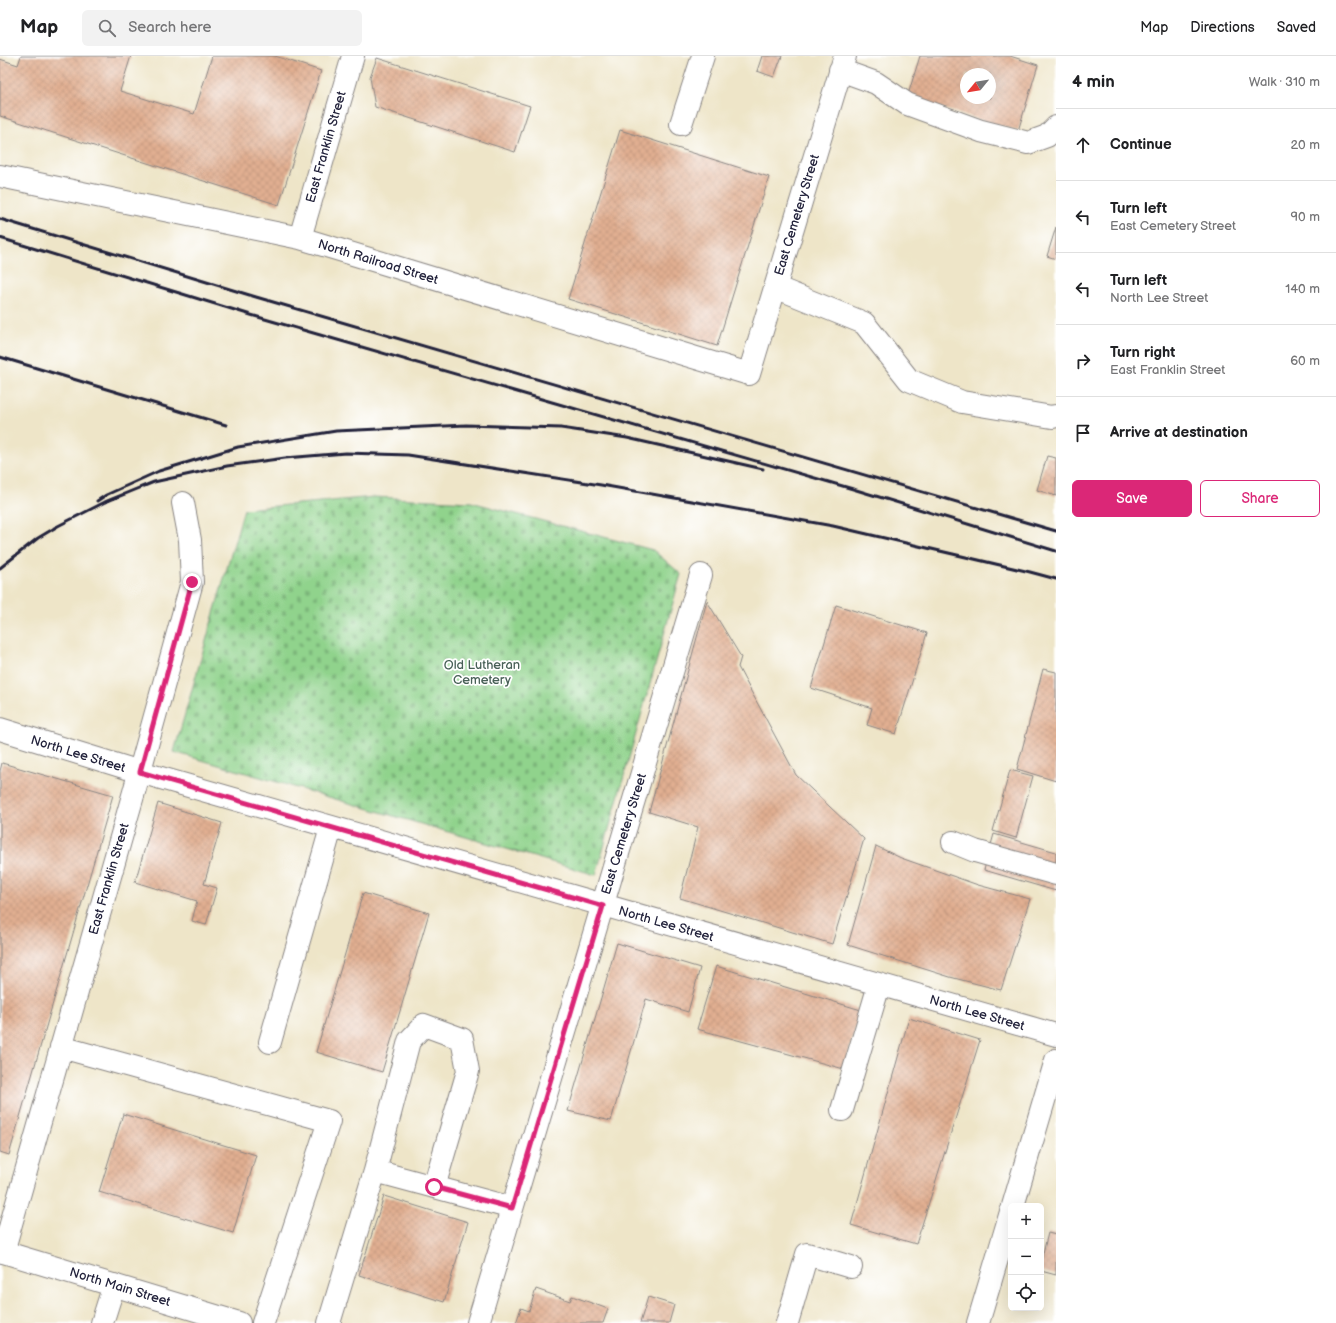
<!DOCTYPE html>
<meta charset="utf-8">
<style>
:root{--surface:#fff;--page:#f2f2f2;--text:#202124;--muted:#757577;--line:#e0e0e0;--accent:#db2777}
body{margin:0;font-family:"Balsamiq Sans",sans-serif;background:var(--page);color:var(--text)}
.controls{position:absolute;right:12px;bottom:12px;display:grid;overflow:hidden;border-radius:6px;box-shadow:0 4px 16px #0002}
.controls button{width:36px;height:36px;display:grid;place-items:center;padding:0;border:0;border-bottom:1px solid var(--line);background:var(--surface);color:var(--text);font:20px sans-serif}
.compass{position:absolute;left:960px;top:12px;width:36px;height:36px;border-radius:50%;background:var(--surface);box-shadow:0 4px 16px #0002;rotate:240deg}
.stop{position:absolute;width:12px;height:12px;margin:-9px;border:3px solid #db2777;border-radius:50%;background:#fff}
.stop.end{background:#db2777;border-color:#fff;box-shadow:0 1px 4px #0008}
.list{margin:0;padding:0;list-style:none}
h2{display:flex;justify-content:space-between;align-items:center;height:52px;margin:0;padding:0 16px;font-size:17px}
h2 small{font-size:13px;font-weight:400;color:var(--muted)}
.list li{display:grid;grid-template-columns:26px 1fr auto;gap:12px;align-items:center;box-sizing:border-box;height:72px;padding:0 16px;border-top:1px solid var(--line)}
.list b{display:block;font-size:15px;white-space:nowrap}
.list p{margin:0;font-size:13px;white-space:nowrap;color:var(--muted)}
.list em{font-size:13px;font-style:normal;color:var(--muted)}
.actions{display:flex;gap:8px;padding:12px 16px}
.actions a{flex:1;padding:9px 0;border:1px solid var(--accent);border-radius:6px;text-align:center;font-size:14px;color:var(--accent)}
.actions .main{background:var(--accent);color:#fff}
.icon{flex:none;width:22px;height:22px;fill:none;stroke:currentColor;stroke-width:2;stroke-linecap:round;stroke-linejoin:round}
.map{position:relative;flex:none;width:1056px;height:1267px;overflow:hidden}
header{display:flex;align-items:center;gap:24px;box-sizing:border-box;height:56px;padding:0 20px;background:var(--surface);border-bottom:1px solid var(--line)}
header strong{font-size:19px}
nav{display:flex;gap:22px;margin-inline-start:auto;font-size:14px}
.search{width:280px;height:36px;background:var(--page);display:flex;align-items:center;gap:10px;box-sizing:border-box;padding:0 14px;border-radius:6px;color:var(--muted);font-size:15px}
main{display:flex}
aside{flex:1;background:var(--surface)}
.map>svg:first-child{display:block}
.cemetery{fill:url(#cemetery-stones);stroke:#597a64}
.building{fill:url(#building-cross-hatch);fill-rule:evenodd}
.lines{fill:none;stroke-linecap:round;stroke-linejoin:round}
.minor-casing{stroke:#888482;stroke-width:24}
.major-casing{stroke:#888482;stroke-width:24}
.minor{stroke:#fff;stroke-width:22}
.major{stroke:#fff;stroke-width:22}
.rail{stroke:#22223b;stroke-width:3}
.route{stroke:#db2777;stroke-width:5}
.labels{text-anchor:middle;dominant-baseline:central;stroke-width:3.5;stroke-linejoin:round;paint-order:stroke}
.street-label{font-size:13px;fill:#22223b;stroke:#fff}
.park-label{font-size:13px;fill:#486057;stroke:#fff}
</style>
<header>
<strong>Map</strong>
<div class="search"><svg class="icon" aria-label="search" viewBox="0 0 24 24"><circle cx="10" cy="10" r="6"/><path d="M15 15l6 6"/></svg>Search here</div>
<nav><a>Map</a><a>Directions</a><a>Saved</a></nav>
</header>
<main>
<div class="map">
<svg width="1056" height="1267" viewBox="0 0 1056 1267">
<defs>
<pattern id="cemetery-stones" width="16" height="16" patternUnits="userSpaceOnUse"><rect width="16" height="16" fill="#90d38c"/><path d="M2 7V4a2 2 0 0 1 4 0v3zM10 15v-3a2 2 0 0 1 4 0v3z" fill="#7cb57a"/></pattern>
<pattern id="building-cross-hatch" width="8" height="8" patternUnits="userSpaceOnUse"><rect width="8" height="8" fill="#e1af91"/><path d="M0 0l8 8M0 8l8-8" fill="none" stroke="#c1967e"/></pattern>
</defs>
<rect width="100%" height="100%" fill="#fff"/>
<filter id="ink" filterUnits="userSpaceOnUse"><feTurbulence type="fractalNoise" baseFrequency=".025" numOctaves="2"/><feDisplacementMap in="SourceGraphic" scale="8" xChannelSelector="R" yChannelSelector="G"/><feConvolveMatrix kernelMatrix="1 2 1 2 8 2 1 2 1" color-interpolation-filters="sRGB"/></filter>
<filter id="wash" filterUnits="userSpaceOnUse"><feTurbulence type="fractalNoise" baseFrequency=".012" numOctaves="4" result="noise"/><feDisplacementMap in="SourceGraphic" scale="16" xChannelSelector="R" yChannelSelector="G"/><feGaussianBlur stdDeviation="0.9" result="paint"/><feColorMatrix in="noise" values="0 0 0 0 0 0 0 0 0 0 0 0 0 0 0 0 0 1.4 0 .05"/><feComposite in="paint" operator="in"/></filter>
<g filter="url(#wash)">
<rect width="100%" height="100%" fill="#eee5c8"/>
<path class="cemetery" d="M374 441 471 446 653 494 681 518 596 819 174 696 244 453Z"/>
<g id="blocks">
<path class="building" d="M21 0H131L120 35 194 58 212 0H275L321 15 279 149 0 60V3L18 9Z
M762 0H782L774 21 757 15Z
M920 0H1010L1038 9 1018 75 907 42ZM966 18H990V42H966Z
M377 2 530 50 515 96 375 51 370 21Z
M620 74 769 121 717 290 568 243Z
M1056 171V203L1047 200Z
M1047 400 1056 402V440L1037 434Z
M707 545 741 601 738 611 796 719 864 783 832 888 680 842 698 771 649 756Z
M836 549 927 577 896 678 867 669 872 652 811 632Z
M1043 613 1056 616V725L1017 713Z
M2 707 113 739 9 1099 0 1096V715Z
M1010 714 1033 720 1016 782 993 775Z
M158 747 222 767 204 828 217 832 206 869 192 865 197 845 135 826Z
M994 778 1056 796V835L984 814Z
M876 790 901 802 978 829 1030 843 1001 934 950 921 848 889Z
M363 837 429 857 382 1016 316 996Z
M617 887 700 912 688 956 646 943 611 1065 568 1055Z
M716 910 861 954 844 1013 697 973Z
M909 962 980 984 916 1188 851 1169Z
M123 1058 256 1099 233 1177 99 1136Z
M384 1140 468 1166 444 1246 359 1219Z
M1048 1177 1056 1179V1219L1041 1215V1205Z
M536 1233 570 1245 572 1240 608 1253 603 1267H516L521 1252 529 1255Z
M648 1241 674 1249 669 1267H640Z"/>
</g>
</g>
<g filter="url(#ink)">
<use href="#blocks" fill-opacity="0" stroke="#888482" stroke-width="1"/>
<g class="lines">
<defs>
<path id="minor" d="M840 14 876 27 907 48 981 75 1028 87 1047 80 1056 71
M681 68 703 0
M0 120 300 182 749 318 845 0
M300 182 353 0
M775 231 864 267 909 324 962 346 1052 361 1056 360
M0 673 140 716 1056 979
M953 786 975 795 1056 818
M270 986 331 772
M61 991 329 1065 263 1267
M842 1054 879 929
M375 1115 409 985 424 969 462 983 468 1015 434 1131
M1013 1150 1056 1004
M3 1196 134 736 192 526 190 484 183 447
M102 1267 114 1229
M329 1267 375 1115 512 1152
M478 1267 701 519
M787 1267 807 1198 851 1211
M978 1267 1011 1156"/>
<path id="major" d="M0 1195 239 1267"/>
</defs>
<use href="#minor" class="minor-casing"/>
<use href="#major" class="major-casing"/>
<use href="#minor" class="minor"/>
<use href="#major" class="major"/>
<path class="rail" d="M0 163 256 241 1056 475
M0 182 251 259 853 433 1056 495
M0 301 226 369
M97 445 106 439 159 415 238 391 336 375 466 369 561 372 627 382 763 413
M54 472 105 446 154 426 227 410 285 402 346 397 408 399 601 429 833 470 1030 516 1056 523
M0 512 38 482 58 470"/>
</g>
</g>
<g class="lines" filter="url(#ink)">
<path class="route" d="M192 526 140 716 603 850 512 1152 434 1131"/>
</g>
<g class="labels">
<g class="street-label">
<text transform="translate(326 91) rotate(-74)">East Franklin Street</text>
<text transform="translate(797 159) rotate(-73)">East Cemetery Street</text>
<text transform="translate(378 206) rotate(17)">North Railroad Street</text>
<text transform="translate(78 698) rotate(17)">North Lee Street</text>
<text transform="translate(624 778) rotate(-73)">East Cemetery Street</text>
<text transform="translate(109 823) rotate(-74)">East Franklin Street</text>
<text transform="translate(666 868) rotate(16)">North Lee Street</text>
<text transform="translate(977 957) rotate(16)">North Lee Street</text>
<text transform="translate(120 1231) rotate(17)">North Main Street</text>
</g>
<g class="park-label">
<text x="482" y="609">Old Lutheran<tspan x="482" dy="15">Cemetery</tspan></text>
</g>
</g>
</svg>
<div class="controls">
<button>+</button>
<button>−</button>
<button><svg class="icon" aria-label="locate" viewBox="0 0 24 24"><circle cx="12" cy="12" r="6"/><path d="M12 2v4M12 18v4M2 12h4M18 12h4"/></svg></button>
</div>
<svg class="compass" viewBox="-18 -18 36 36"><path d="M0-13l5 13h-10z" fill="#e53935"/><path d="M0 13l5-13h-10z" fill="#757577"/></svg>
<div class="stop" style="left:434px;top:1131px"></div>
<div class="stop end" style="left:192px;top:526px"></div>
</div>
<aside>
<h2>4 min<small>Walk · 310 m</small></h2>
<ul class="list">
<li><svg class="icon" aria-label="ahead" viewBox="0 0 24 24"><path d="M12 20V5M6 11l6-6 6 6"/></svg><div><b>Continue</b></div><em>20 m</em></li>
<li><svg class="icon" aria-label="left" viewBox="0 0 24 24"><path d="M17 20v-9H6M10 6l-5 5 5 5"/></svg><div><b>Turn left</b><p>East Cemetery Street</p></div><em>90 m</em></li>
<li><svg class="icon" aria-label="left" viewBox="0 0 24 24"><path d="M17 20v-9H6M10 6l-5 5 5 5"/></svg><div><b>Turn left</b><p>North Lee Street</p></div><em>140 m</em></li>
<li><svg class="icon" aria-label="right" viewBox="0 0 24 24"><path d="M7 20v-9h11M14 6l5 5-5 5"/></svg><div><b>Turn right</b><p>East Franklin Street</p></div><em>60 m</em></li>
<li><svg class="icon" aria-label="arrive" viewBox="0 0 24 24"><path d="M6 21V4h12l-3 4 3 4H6"/></svg><div><b>Arrive at destination</b></div></li>
</ul>
<div class="actions"><a class="main">Save</a><a>Share</a></div>
</aside>
</main>
